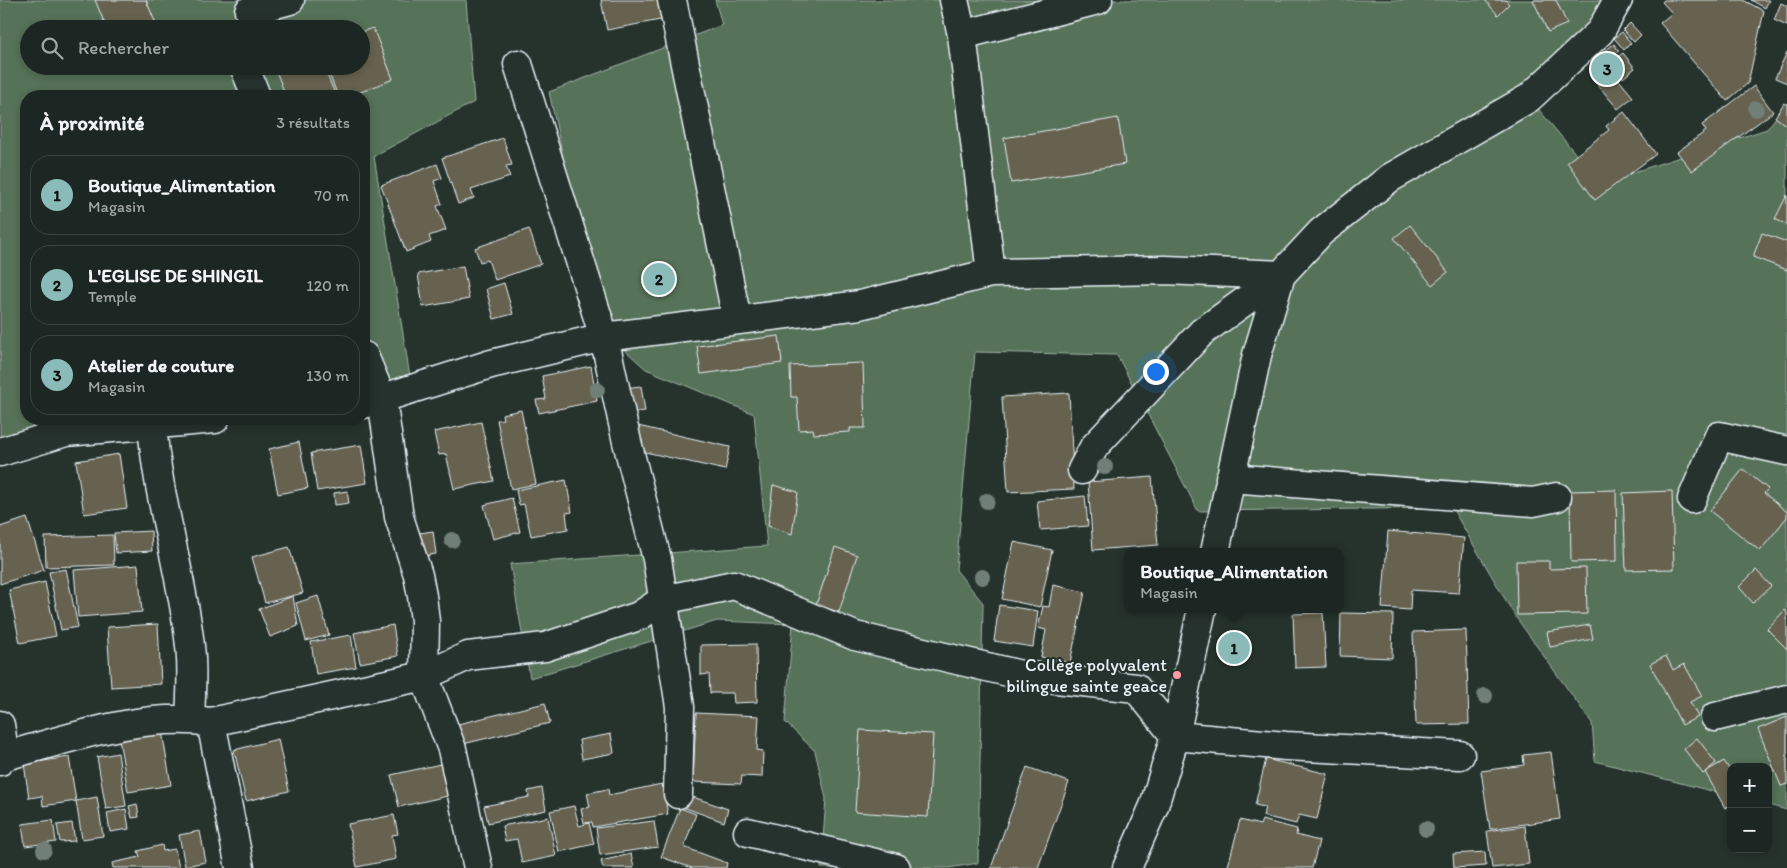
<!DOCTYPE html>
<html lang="fr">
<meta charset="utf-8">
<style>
:root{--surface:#1c2622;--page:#29322f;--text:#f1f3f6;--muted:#a0a5a5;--line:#3a4340;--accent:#8bbbb9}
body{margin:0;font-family:Itim,sans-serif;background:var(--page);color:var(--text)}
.controls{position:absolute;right:15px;bottom:15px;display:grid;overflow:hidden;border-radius:10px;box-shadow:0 2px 8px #0003}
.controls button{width:45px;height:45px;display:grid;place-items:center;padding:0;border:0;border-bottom:1px solid var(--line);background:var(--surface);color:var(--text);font:25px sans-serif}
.you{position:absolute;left:1155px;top:371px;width:18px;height:18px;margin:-12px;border:4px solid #fff;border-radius:50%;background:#1a73e8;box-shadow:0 0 0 8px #1a73e833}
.badge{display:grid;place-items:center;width:32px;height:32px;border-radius:50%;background:var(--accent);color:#111;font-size:16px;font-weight:700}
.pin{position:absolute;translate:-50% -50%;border:2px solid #fff;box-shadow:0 1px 5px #0006}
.popup{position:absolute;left:1124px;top:548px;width:220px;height:65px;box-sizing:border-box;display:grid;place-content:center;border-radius:10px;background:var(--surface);filter:drop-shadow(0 1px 4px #0005);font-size:16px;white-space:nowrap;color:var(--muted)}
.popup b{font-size:19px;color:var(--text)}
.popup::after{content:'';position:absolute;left:50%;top:100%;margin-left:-10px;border:10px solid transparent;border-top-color:var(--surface)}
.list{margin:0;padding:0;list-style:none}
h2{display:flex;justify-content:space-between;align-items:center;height:65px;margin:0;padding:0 20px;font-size:21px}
h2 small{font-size:16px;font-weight:400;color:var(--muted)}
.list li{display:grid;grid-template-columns:32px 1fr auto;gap:15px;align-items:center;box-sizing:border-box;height:80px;margin:0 10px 10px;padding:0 10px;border:1px solid var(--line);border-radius:20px}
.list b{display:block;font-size:19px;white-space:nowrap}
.list p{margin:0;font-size:16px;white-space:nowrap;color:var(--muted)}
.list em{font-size:16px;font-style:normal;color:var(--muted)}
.icon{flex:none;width:28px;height:28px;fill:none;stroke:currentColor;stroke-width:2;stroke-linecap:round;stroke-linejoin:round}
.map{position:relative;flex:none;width:1787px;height:868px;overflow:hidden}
.search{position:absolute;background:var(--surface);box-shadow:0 2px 8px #0003;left:20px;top:20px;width:350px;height:55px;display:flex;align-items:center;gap:12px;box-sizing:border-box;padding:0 18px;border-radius:28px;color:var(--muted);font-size:19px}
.panel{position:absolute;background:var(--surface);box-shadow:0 2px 8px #0003;left:20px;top:90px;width:350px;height:335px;border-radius:20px}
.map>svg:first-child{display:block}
.green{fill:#577258;stroke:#a0b2a8;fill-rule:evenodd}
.building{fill:#66624f;stroke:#e8f1f8}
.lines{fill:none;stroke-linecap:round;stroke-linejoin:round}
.minor-casing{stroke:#e8f1f8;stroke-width:31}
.minor{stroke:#26332d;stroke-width:28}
.tree{fill:#717f79}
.poi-dot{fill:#ff9aa2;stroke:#26332d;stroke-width:2}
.labels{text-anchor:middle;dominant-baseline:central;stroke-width:4.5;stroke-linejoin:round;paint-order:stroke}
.poi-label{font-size:18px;fill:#e8f1f8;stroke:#26332d;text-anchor:end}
</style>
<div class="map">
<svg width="1787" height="868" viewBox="0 0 1787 868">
<rect width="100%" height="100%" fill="#26332d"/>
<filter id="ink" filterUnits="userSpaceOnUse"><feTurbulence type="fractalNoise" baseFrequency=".02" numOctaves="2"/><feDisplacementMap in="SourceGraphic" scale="10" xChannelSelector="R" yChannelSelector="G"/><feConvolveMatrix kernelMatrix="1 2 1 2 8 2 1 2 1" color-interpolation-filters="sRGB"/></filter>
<g filter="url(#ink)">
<path class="green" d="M0 0H466L474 102 374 156 412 389 364 404V96H26V419H215L0 450ZM29 29H361V66H29Z
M715 0H1618L1529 98 1600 183 1767 129 1787 103V810L1768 805V767H1731V796L1595 761 1592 723 1515 616 1452 508 1198 511 1117 355 975 352 956 570 983 603 978 863 949 868H821L826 798 815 751 785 722 793 624 717 621 530 678 510 564 767 546 754 414 646 369 600 328 549 92 722 25Z"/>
<path class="building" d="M95 0H146L158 29H107Z
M601 0H667L671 18 607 30Z
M1485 0H1505L1509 4 1498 15Z
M1533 0H1556L1567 24 1548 32Z
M1664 0H1743L1764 11 1748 83 1727 101 1660 23 1672 13 1662 2Z
M1751 0H1769L1765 8Z
M1781 3 1787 6V26L1774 20Z
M1630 23 1641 35 1634 42 1623 30Z
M373 28 393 79 351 96H338L326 66H361V32Z
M1622 32 1631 43 1624 50 1614 38Z
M1614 44 1619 51 1607 61 1601 54Z
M1787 52V83L1775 78Z
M1623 53 1635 68 1623 78 1611 62Z
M1606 64 1633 97 1618 109 1591 77Z
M274 66H323L336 96H286Z
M1754 86 1773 112 1692 171 1677 152 1706 131 1702 125Z
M1784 103 1787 105V126L1775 117Z
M1624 112 1656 154 1595 200 1567 162 1609 130 1606 126Z
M1118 118 1125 164 1011 183 1004 138Z
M503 138 512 165 506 166 510 177 471 190 474 198 458 204 442 158Z
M437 164 442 178 434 181 442 204 437 206 446 230 429 236 431 242 406 252 381 185Z
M1787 195V225L1775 219Z
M1410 225 1448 272 1432 285 1394 238Z
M529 229 541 264 495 280 488 260 480 262 475 248Z
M1762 233 1787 242V270L1753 257Z
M463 266 469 299 423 307 418 274Z
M504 283 513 314 494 319 486 289Z
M779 336 782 363 701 374 697 346Z
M863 363 865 428H850V432L814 434 813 429 799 430 797 397H791L790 366Z
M591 366 597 401 539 413 536 400 546 399 542 376Z
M641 386 645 411 629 413 625 388Z
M1069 393 1074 489 1008 492 1002 397Z
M521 410 536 484 511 489 497 420 503 419 502 414Z
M481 422 494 481 454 489 446 454 439 455 434 432Z
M629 424 730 447 725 470 632 449Z
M299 442 308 488 278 494 269 449Z
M361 445 367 483 317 491 311 453Z
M119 454 127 508 84 514 76 461Z
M1743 469 1768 489 1764 493 1787 512V517L1760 551 1710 511Z
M1152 477 1158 545 1093 550 1088 482Z
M566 480 572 512 566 513 568 529 531 536 524 504 519 505 516 490Z
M773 485 798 492 792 534 768 526Z
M1616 490 1617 561 1571 562 1570 491Z
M347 491 349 503 335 505 334 493Z
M1672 491 1674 569 1626 570 1623 493Z
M1085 496 1088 526 1040 530 1037 501Z
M512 498 520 532 493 539 484 505Z
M27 518 44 570 0 584V527Z
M151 531 152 551 116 553 114 533Z
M433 531 436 554 424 556 420 533Z
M1388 531 1464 538 1459 593 1411 590 1410 610 1382 608Z
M113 535 114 565 46 567 45 537Z
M1014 542 1052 550 1040 607 1002 599Z
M289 547 303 593 265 603 252 557Z
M835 547 857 555 839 612 816 605Z
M1516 561H1549V569L1586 568 1587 614 1517 615Z
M138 565 142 612 78 617 74 570Z
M66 569 78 627 61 630 49 572Z
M1756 570 1771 586 1753 603 1739 587Z
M45 582 56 636 20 643 9 590Z
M1053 585 1085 592 1070 663 1041 657 1046 630 1038 628 1043 606 1049 607Z
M293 596 298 626 270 637 259 609Z
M318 596 329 635 306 641 296 603Z
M999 605 1038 611 1033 647 994 641Z
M1785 610 1787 613V649L1767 629Z
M1323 613 1326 667 1295 668 1293 614Z
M1341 613 1393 614 1392 658 1340 656Z
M158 624 161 684 111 687 107 627Z
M393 625 398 656 360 663 354 633Z
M1590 625 1593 639 1550 647 1547 632Z
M1466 630 1469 724 1416 725 1413 632Z
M351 635 356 667 316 674 311 642Z
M756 644 757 702 734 703 733 693H710L709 674 701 675V645Z
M1666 656 1673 670 1684 664 1702 696 1690 702 1698 717 1682 725 1650 664Z
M545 703 550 723 463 744 458 724Z
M696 713 759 716 757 750 763 751 762 777 742 776 741 784 693 782Z
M1787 717V784L1781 786 1758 729Z
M860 730 933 734 928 817 855 812Z
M162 731 171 785 128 792 119 739Z
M611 734 614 753 582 759 579 740Z
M1697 738 1716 763 1703 774 1684 749Z
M278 739 289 791 246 801 234 750Z
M1551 752 1560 819 1490 829 1481 771 1524 765 1523 755Z
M118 753 126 806 106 809 97 757Z
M69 757 76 801 43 806 42 796 29 798 24 764Z
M1266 759 1328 774 1317 819 1299 815 1296 824 1263 816 1265 807 1255 805Z
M1724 761 1731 772V805L1725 808 1705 772Z
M445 763 452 795 399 807 391 775Z
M1027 767 1069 782 1038 868H991Z
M662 784 668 814 593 827 592 822 584 823 581 809 590 807 587 793 608 789 609 795Z
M542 788 546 810 488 823 484 806 529 797 528 791Z
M684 794 728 809 724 822 680 806Z
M97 797 103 836 82 839 76 801Z
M137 804 139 817 132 818 129 806Z
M574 806 579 826 589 823 594 844 559 852 550 811Z
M680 808 696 814 684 847 727 863 726 868H692L661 857Z
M126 809 129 829 110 832 107 813Z
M394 815 398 834 392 835 396 859 357 867 348 824Z
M548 817 556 856 522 863 517 839 505 841 502 826Z
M53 820 56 842 25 846 22 824Z
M1240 820 1260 825 1262 820 1297 829 1296 835 1319 841 1312 868H1237L1228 866Z
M654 821 658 847 600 855 596 828Z
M72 823 75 841 60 842 57 825Z
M1525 826 1529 864 1492 868 1487 831Z
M200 831 206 862 185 866 179 835Z
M162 845 163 851 175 849 179 868H113L112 863 140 857 138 851Z
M1485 852 1486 866 1454 868 1453 854Z
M631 854 634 868H603L601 861Z"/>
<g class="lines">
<defs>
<path id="minor" d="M672 0 737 320
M954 0 962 35 991 273
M249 11 290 0
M962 35 1098 0
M518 64 604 337 627 442 657 559 680 707 678 794
M244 66 256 96
M364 356 382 399 399 517 418 575 422 596 425 621 424 676 452 749 478 868
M364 404 491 364 604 337 860 305 991 273 1165 270 1281 275
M152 423C157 499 182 571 190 646 193 670 191 694 190 719
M0 452 66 432 215 419
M1082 470 1094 447 1202 332 1281 275 1321 232 1390 178 1529 98 1600 32 1618 0
M1230 478 1533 502 1557 497
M1692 499 1719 436 1787 451
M1215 552 1257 355 1281 275
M1715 717 1787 699
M211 722 240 868
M0 725 5 756 0 761
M5 756C72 738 141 712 211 722L424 676 468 656 545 647 639 616 663 600 734 585 855 636 1021 675 1136 688 1175 736 1286 746 1460 755
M748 832 896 868
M1127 868 1154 806 1175 736 1202 609"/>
</defs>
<use href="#minor" class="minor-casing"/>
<use href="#minor" class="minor"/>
</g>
<g class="tree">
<circle cx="1756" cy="109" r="8"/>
<circle cx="597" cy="390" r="8"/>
<circle cx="1105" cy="467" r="8"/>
<circle cx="987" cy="501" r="8"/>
<circle cx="452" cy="540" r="8"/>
<circle cx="982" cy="577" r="8"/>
<circle cx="1485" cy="696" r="8"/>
<circle cx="1426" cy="829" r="8"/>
<circle cx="44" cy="850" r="8"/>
</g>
</g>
<circle class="poi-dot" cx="1177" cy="675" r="5"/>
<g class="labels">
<g class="poi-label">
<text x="1167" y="665">Collège polyvalent<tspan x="1167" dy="21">bilingue sainte geace</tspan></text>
</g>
</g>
</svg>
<div class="controls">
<button>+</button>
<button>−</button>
</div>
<div class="you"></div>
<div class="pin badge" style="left:1234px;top:648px">1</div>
<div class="popup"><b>Boutique_Alimentation</b>Magasin</div>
<div class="pin badge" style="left:659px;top:279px">2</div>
<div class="pin badge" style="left:1607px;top:69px">3</div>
<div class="search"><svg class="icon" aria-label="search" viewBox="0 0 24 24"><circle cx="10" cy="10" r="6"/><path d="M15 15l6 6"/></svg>Rechercher</div>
<section class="panel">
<h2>À proximité<small>3 résultats</small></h2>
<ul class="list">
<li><span class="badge">1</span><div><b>Boutique_Alimentation</b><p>Magasin</p></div><em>70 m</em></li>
<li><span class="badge">2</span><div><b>L'EGLISE DE SHINGIL</b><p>Temple</p></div><em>120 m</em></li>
<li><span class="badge">3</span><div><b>Atelier de couture</b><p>Magasin</p></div><em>130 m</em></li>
</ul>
</section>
</div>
